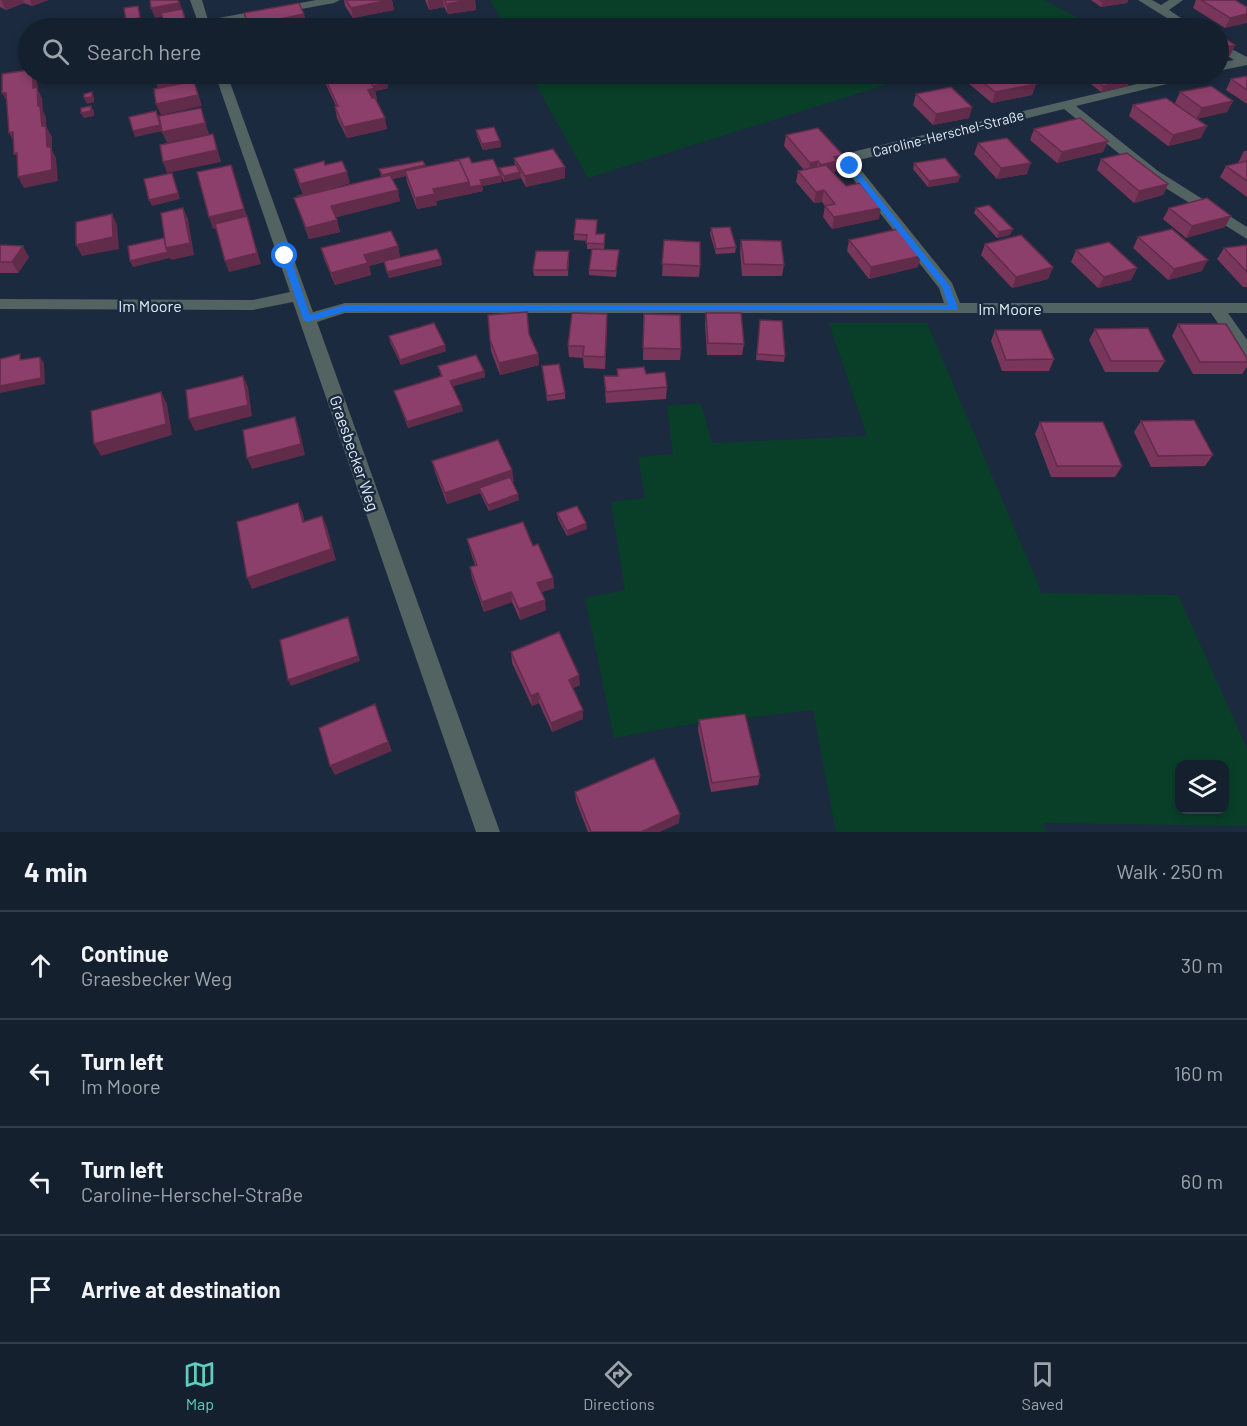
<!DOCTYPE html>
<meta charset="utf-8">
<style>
:root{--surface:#14202e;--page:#1d2836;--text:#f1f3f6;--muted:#9da3aa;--line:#333e4a;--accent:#5ccebb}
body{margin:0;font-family:Barlow,sans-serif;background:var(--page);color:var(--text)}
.controls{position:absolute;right:18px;bottom:18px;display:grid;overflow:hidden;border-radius:12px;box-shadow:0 3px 9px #0003}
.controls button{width:54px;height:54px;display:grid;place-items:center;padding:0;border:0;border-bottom:2px solid var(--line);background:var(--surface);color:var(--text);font:30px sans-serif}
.stop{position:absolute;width:18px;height:18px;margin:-14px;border:4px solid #1a73e8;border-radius:50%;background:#fff}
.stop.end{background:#1a73e8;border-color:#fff;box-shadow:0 2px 6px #0008}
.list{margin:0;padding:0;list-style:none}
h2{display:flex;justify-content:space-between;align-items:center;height:78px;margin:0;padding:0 24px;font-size:26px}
h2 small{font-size:20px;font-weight:400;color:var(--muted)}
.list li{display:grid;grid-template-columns:39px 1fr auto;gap:18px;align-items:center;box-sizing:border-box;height:108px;padding:0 24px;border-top:2px solid var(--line)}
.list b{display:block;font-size:22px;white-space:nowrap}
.list p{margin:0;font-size:20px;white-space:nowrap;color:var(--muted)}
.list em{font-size:20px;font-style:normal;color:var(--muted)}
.icon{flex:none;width:33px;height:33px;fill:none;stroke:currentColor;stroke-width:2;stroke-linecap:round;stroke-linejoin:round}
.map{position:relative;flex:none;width:1247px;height:832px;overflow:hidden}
.search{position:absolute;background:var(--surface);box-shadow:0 3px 9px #0003;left:18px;right:18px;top:18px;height:66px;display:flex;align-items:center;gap:15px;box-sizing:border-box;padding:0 21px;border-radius:33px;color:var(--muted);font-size:22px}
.sheet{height:510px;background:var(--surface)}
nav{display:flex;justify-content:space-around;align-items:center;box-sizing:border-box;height:84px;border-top:2px solid var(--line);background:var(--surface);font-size:16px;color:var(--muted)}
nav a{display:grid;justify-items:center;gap:3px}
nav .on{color:var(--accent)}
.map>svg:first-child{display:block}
.green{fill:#093f29;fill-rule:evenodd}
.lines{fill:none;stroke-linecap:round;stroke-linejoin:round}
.minor{fill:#536362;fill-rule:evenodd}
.wall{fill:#78365b}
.shaded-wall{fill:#612c4a}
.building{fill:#8b3f6a;stroke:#612c4a;stroke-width:1.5}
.route{fill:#1a73e8}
.labels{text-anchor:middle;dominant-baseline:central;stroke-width:5;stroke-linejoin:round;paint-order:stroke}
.far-street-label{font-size:14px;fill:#e3edfa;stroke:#1b2a3e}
.street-label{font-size:16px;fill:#e3edfa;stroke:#1b2a3e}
</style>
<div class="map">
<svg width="1247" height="832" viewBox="0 0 1247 832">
<rect width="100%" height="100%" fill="#1b2a3e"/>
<path class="green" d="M490 0H1044L1093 26 1083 28H506Z
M530 74H920L588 178Z
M829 323H927L1042 593 1178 595 1247 748V826L1044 823 1046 832H836L813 710 685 725 614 738 585 598 625 590 611 502 645 498 638 457 673 454 667 406 701 403 712 443 867 436ZM1180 764H1224V810H1180Z"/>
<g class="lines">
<path class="minor" d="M190 0H202L208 20 316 0H340L334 3 210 26V28H200Z
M1138 0H1152L1161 5 1169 0H1183L1169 10 1196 28H1183Z
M1218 42 1247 57V65L1218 71V63L1234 60 1218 50Z
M215 74H227L313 312 345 303H944L939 288 843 166 841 159 856 151 1179 74H1198L1196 77 1076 106 1158 171 1247 227V239L1148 177 1064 109 855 161 857 165 952 283 960 303H1247V313H1228L1247 340V359L1241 357 1211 313H345L317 322 500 832H476L293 302 253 310 0 309V299L253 300 290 292Z"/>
</g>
<path class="wall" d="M0 0H48L32 6 24 3 6 10 0 7Z
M344 0H392L394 10 353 18 345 6Z
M425 0H475L476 10 448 14 444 7 429 10Z
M1091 0H1128L1127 3 1101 7Z
M1196 0H1235L1247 7 1225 28 1193 8Z
M321 74 387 83 388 88 375 91 377 99H376L387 129 347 138 337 118 335 107 336 106Z
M971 74H1023L1036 84 1032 95 992 103 968 83Z
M1085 74H1121L1128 86 1101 92 1083 78Z
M1149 74H1180L1156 78Z
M1247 76V104L1226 90 1231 79Z
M1180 92 1233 101 1227 112 1196 119 1175 103Z
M916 94 972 107 969 118 933 125 913 105Z
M1133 105 1201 138 1168 146 1129 116Z
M1034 129 1108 141 1103 152 1057 163 1030 140Z
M476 130 500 141 501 147 483 150 477 136Z
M786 135 841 166 836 168 835 172 833 173 879 219 832 229 823 217 825 206 822 202 814 203 796 182 798 171 804 170 784 146Z
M978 143 1027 174 997 179 974 154Z
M1244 151H1247V197L1220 177 1226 166 1238 163Z
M514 158 565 178 526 187 521 178 504 182 501 176 502 182 482 186 483 191 436 201 437 205 417 209 407 182 406 176 392 179 400 201 336 217 340 232 309 239 294 198 303 194 297 180 294 169 325 165 350 183 323 191 381 177 379 169 425 165 426 167 472 163 500 174 499 168 515 165Z
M1101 159 1168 184 1163 195 1134 203 1097 170Z
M914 163 960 176 958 182 928 187 913 169Z
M976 208 1010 235 997 238 974 213Z
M1169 208 1225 227 1186 238 1163 219Z
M597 220 596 234 605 240 604 249 619 250 616 277 589 275V270L592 249H587V241L574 240V234Z
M711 228 736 247 735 253 716 254 710 234Z
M1138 237 1202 271 1168 280 1133 248Z
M664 240 700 266 699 277 662 276Z
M741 240 784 265 782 276H742L740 251Z
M849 240 918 267 869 279 847 251Z
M985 244 1053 267 1048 279 1012 288 981 255Z
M0 245 29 257 18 273H0Z
M1247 245V287H1243L1217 259 1224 248Z
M398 246 400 257 441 259 442 265 389 278 384 262 369 266 371 275 335 285 324 259 321 248Z
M1076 250 1137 268 1131 280 1098 288 1071 262Z
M569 257 568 276H534L533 270Z
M706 313 744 344 742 355H707L705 324Z
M644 314 681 349 680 360H643Z
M760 320 785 356 784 362 756 360Z
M1178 324 1247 358V367L1242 374H1193L1172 336Z
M607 326 605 369 584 368 583 358 569 357 568 346Z
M1095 329 1165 361 1158 372H1105L1089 340Z
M995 330 1054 359 1049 371H1002L991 341Z
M529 334 538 354 539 365 500 375 491 351 490 340Z
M389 336 446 351 401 365 390 342Z
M438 366 484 371 485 377 453 386 463 411 408 428 394 391 441 377Z
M542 366 565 393V399L547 401Z
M617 369 646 374 667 387 666 399 606 403 604 376H617Z
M1141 421 1213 455 1205 466 1151 467 1134 432Z
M1040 422 1122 466 1115 477H1051L1035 434Z
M432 461 514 481 512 482 519 500 489 511 480 493 447 504 435 472Z
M557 513 587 529 567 536 558 519Z
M467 539 533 546 553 578 554 588 542 592 546 610 520 620 512 602 484 612 472 578 470 567 475 565 470 550Z
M511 652 580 685 573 688 583 710V719L552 732 539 703 532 706 512 663Z
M699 720 760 776 758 785 711 792 698 730Z
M575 792 679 823 659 832H588L576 801Z"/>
<path class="shaded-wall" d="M1 0H23L24 3 6 10Z
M30 0H48L32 6Z
M179 0 183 13 155 18 151 8Z
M388 0H392L394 10 353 18 351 8Z
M428 0H443L444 7 429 10Z
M470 0H475L476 10 448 14 446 4Z
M1114 0H1128L1127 3 1101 7 1103 2Z
M138 6 142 23 128 26 126 20Z
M304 14 307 25 287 28H273L275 20Z
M1247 14V23L1225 28 1230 18Z
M1235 45 1230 56 1218 58V48Z
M33 74H35L37 80 38 90 42 98 43 111 46 117V126L52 137V150L56 158 58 181 24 188 18 177 47 147 42 126 33 88Z
M186 74H195L198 82 195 83 202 106 161 115 156 104 159 91 155 80Z
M264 74H296L297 77 266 83Z
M1158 74H1180L1156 78Z
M1130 80 1128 86 1101 92 1103 86Z
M387 83 388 88 375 91 377 99 370 101 368 90 372 86Z
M1036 84 1032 95 992 103 995 92Z
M92 92 94 98V102L87 104 84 98Z
M2 93H6L8 104Z
M1233 101 1227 112 1196 119 1202 108Z
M91 106 94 111V116L84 118 81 113Z
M972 107 969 118 933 125 936 114Z
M201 108 209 134 167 143 162 132Z
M156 111 162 131 135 137 133 131Z
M385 118 387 129 347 138 344 127Z
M1207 126 1201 138 1168 146 1173 135Z
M13 132 15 144 9 133Z
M213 134 221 162 167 173 163 162Z
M500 141 501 147 483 150 482 144Z
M1108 141 1103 152 1057 163 1062 152Z
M843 155 841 166 836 168 835 172 819 176 821 165 834 157Z
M818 161 816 172 808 174 810 163Z
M1031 163 1027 174 997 179 1001 168Z
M231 165 248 220 213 229 209 217Z
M425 165 426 171H405L406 176 383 181 382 175Z
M565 167V178L526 187 525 176Z
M347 172 350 183 303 195 300 184Z
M520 172 521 178 504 182V176Z
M172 173 180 199 152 206 149 200Z
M501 176 502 182 482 186 483 191 436 201 437 205 417 209 415 198 433 189Z
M960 176 958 182 928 187 929 181Z
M1168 184 1163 195 1134 203 1139 191Z
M398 190 400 201 334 218 331 206Z
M824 190 822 202 814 203 816 192Z
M183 208 188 219 194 255 171 260 170 258 133 267 130 261 166 248Z
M881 208 879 219 832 229 834 217Z
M112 214 117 225 119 249 82 256 76 245Z
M247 216 261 264 229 272 225 261Z
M1231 216 1225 227 1186 238 1192 226Z
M337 220 340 232 309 239 306 228Z
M1013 229 1010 235 997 238 999 232Z
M23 246 29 257 18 273 12 262Z
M398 246 400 257 369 266 371 275 335 285 331 273 364 255Z
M921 256 918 267 869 279 871 267Z
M441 259 442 265 389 278 387 272Z
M1208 260 1202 271 1168 280 1174 269Z
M1053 267 1048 279 1012 288 1016 277Z
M1137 268 1131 280 1098 288 1104 277Z
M607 314V326L605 369V357Z
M445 345 446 351 401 365 400 360Z
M538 354 539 365 500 375 499 363Z
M40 357 44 363 45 384 0 393V386Z
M484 371 485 377 451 387 450 381Z
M243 376 248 387 252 416 195 431 189 419Z
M161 392 167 404 172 435 101 456 94 444Z
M461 405 463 411 408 428 407 422Z
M295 417 299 428 305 455 252 469 247 458Z
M512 470 514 481 482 492 479 488 480 493 447 504 445 493Z
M518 494 519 500 489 511 488 505Z
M298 503 303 514 307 533 303 522Z
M322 516 327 527 336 560 252 589 247 578Z
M586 523 587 529 567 536V531Z
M553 578 554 588 539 593 537 583Z
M511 592 512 602 484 612 482 602Z
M545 600 546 610 520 620 519 609Z
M348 617 360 661 291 686 288 680Z
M579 675 580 685 570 689 569 680Z
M538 693 539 703 532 706 531 696Z
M375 704 392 751 335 775 330 766Z
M583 710V719L552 732 551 723Z
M680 814 679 823 659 832H641Z"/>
<path class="building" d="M150 0H178L179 3 151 8Z
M346 0H388L351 8Z
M445 0H470L446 4Z
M1100 0H1114L1103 2Z
M1201 0H1235L1247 7V14L1230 18Z
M299 3 304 14 275 20 278 27 273 28H250L244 13Z
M138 6 140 18 126 20 124 8Z
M182 9 188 28H166L161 13Z
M1200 22 1210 28H1168Z
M1218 34 1235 45 1218 48Z
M28 70V74H33V88L37 87 38 106H40L42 126H46L47 147H51L52 170 18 177 17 153 14 154 13 132 9 133 6 93H2V74Z
M153 74H186L155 80Z
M323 74H367L374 88 368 90 372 98H375L385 118 344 127 335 107 338 106Z
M367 74H382L387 83 373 86Z
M973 74H1023L1036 84 995 92Z
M1087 74H1121L1130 80 1103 86Z
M1247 76V90L1231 79Z
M194 81 198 95 156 104 154 89Z
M1211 86 1233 101 1202 108 1180 92Z
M951 87 972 107 936 114 916 94Z
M92 92V97L84 98V94Z
M1166 98 1207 126 1173 135 1133 105Z
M91 106V111L81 113V108Z
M201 108 205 123 162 132 159 116Z
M156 111 160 125 133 131 129 117Z
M1080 118 1108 141 1062 152 1034 129Z
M494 127 500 141 482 144 476 130Z
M818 128 843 155 834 157 837 161 821 165 818 161 810 163 786 135Z
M213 134 217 150 163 162 160 145Z
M1007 138 1031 163 1001 168 978 143Z
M553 149 565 167 525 176 514 158Z
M1127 153 1168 184 1139 191 1101 159Z
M469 157 472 163 493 159 501 176 480 180 482 185 470 187 469 182 459 160 455 161V160Z
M945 158 960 176 929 181 914 163Z
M459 160 469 182 433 189 435 194 415 198 405 171Z
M324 161 325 165 342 161 347 172 300 184 294 169Z
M423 161 425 165 382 175 379 169Z
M1247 161V181L1226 166Z
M231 165 244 209 209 217 197 172Z
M516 165 520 172 504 176 499 168Z
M826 165 846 186 860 183 881 208 834 217 825 206 835 204 824 190 816 192 798 171Z
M172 173 178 193 149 200 144 179Z
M390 175 398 190 331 206 337 220 306 228 294 198Z
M323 190V191L299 197 298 196Z
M1207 198 1231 216 1192 226 1169 208Z
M989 205 1013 229 999 232 976 208Z
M183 208 190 243 166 248 161 213Z
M112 214 113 237 76 245V222Z
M247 216 257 253 225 261 215 224Z
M576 219 597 220 596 234H605L604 244 586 243 587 235 574 234Z
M730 227 736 247 716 249 711 228Z
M898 229 921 256 871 267 849 240Z
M1172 229 1208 260 1174 269 1138 237Z
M391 231 398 246 364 255 368 263 331 273 321 248Z
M1021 235 1053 267 1016 277 985 244Z
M164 238 166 248 168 252 130 261 128 246Z
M664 240 700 242V266L662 264Z
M741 240 781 241 784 265 744 264Z
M1109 242 1137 268 1104 277 1076 250Z
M0 245 23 246 12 262H0Z
M1247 245V272L1224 248Z
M437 249 441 259 387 272 384 261Z
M592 249 619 250 616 271 589 270Z
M536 251H569L567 270H533Z
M527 312 529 334 538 354 499 363 490 340 488 315Z
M572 313 607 314 605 357 583 356 584 346H568Z
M706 313H741L744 344 708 343Z
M644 314 680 315 681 349 643 348Z
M760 320 782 321 785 356 757 354Z
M434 323 445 345 400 360 389 336Z
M1178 324H1226L1247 358V362H1200Z
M1148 328 1165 361H1111L1095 329Z
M995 330H1041L1054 359 1006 360Z
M20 354V360L40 357 41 378 0 386V359Z
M476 355 484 371 450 381 461 405 407 422 394 391 442 376 438 366Z
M559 364 565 393 547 396 542 366Z
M644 367 646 374 665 372 667 387 606 392 604 376H618L617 369Z
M243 376 248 405 189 419 186 390Z
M161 392 166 424 94 444 91 411Z
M295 417 301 444 247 458 243 430Z
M1194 420 1213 455 1158 456 1141 421Z
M1040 422H1103L1122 466H1057Z
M498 440 512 470 445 493 432 461Z
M510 477 518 494 488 505 479 488Z
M298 503 303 522 322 516 331 549 247 578 237 522Z
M577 506 586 523 567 531 557 513Z
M523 522 533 546 538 544 553 578 537 583 545 600 519 609 511 592 482 602 470 567 477 565 467 539Z
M348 617 358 656 288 680 280 640Z
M559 632 579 675 569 680 583 710 551 723 538 693 531 696 511 652Z
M375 704 388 742 330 766 319 728Z
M745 714 760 776 712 783 699 720Z
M654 758 680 814 641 832H591L575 792Z"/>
<path class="route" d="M847 164H852L949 285 958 308 957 310 346 311 307 322 303 319 281 256 285 254 290 256 310 315 345 305H948L942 287 847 167Z"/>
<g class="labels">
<g class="far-street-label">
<text transform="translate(948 133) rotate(-14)">Caroline-Herschel-Straße</text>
</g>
<g class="street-label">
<text x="150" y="305">Im Moore</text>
<text x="1010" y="308">Im Moore</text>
<text transform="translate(355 453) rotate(71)">Graesbecker Weg</text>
</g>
</g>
</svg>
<div class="controls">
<button><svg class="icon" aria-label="layers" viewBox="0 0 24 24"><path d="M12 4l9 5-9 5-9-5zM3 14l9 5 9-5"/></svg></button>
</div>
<div class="stop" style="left:285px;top:256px"></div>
<div class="stop end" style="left:850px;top:166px"></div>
<div class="search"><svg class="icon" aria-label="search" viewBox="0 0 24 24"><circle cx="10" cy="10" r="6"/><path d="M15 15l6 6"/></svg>Search here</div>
</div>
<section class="sheet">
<h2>4 min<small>Walk · 250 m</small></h2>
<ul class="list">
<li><svg class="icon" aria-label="ahead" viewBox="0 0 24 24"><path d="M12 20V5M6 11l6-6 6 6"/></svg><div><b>Continue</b><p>Graesbecker Weg</p></div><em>30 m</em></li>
<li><svg class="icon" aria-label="left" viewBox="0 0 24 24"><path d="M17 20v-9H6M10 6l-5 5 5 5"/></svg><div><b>Turn left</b><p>Im Moore</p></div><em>160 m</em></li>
<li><svg class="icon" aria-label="left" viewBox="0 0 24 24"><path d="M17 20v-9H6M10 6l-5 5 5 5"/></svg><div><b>Turn left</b><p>Caroline-Herschel-Straße</p></div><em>60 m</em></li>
<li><svg class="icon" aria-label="arrive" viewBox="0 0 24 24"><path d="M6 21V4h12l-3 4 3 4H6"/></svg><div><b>Arrive at destination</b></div></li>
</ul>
</section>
<nav>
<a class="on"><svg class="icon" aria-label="map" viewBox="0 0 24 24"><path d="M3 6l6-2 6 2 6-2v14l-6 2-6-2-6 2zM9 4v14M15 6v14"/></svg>Map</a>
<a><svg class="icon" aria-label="directions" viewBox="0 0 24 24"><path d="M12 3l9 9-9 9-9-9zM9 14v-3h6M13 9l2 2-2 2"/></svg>Directions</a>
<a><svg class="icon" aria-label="saved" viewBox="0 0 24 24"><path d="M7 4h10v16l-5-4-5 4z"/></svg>Saved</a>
</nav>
